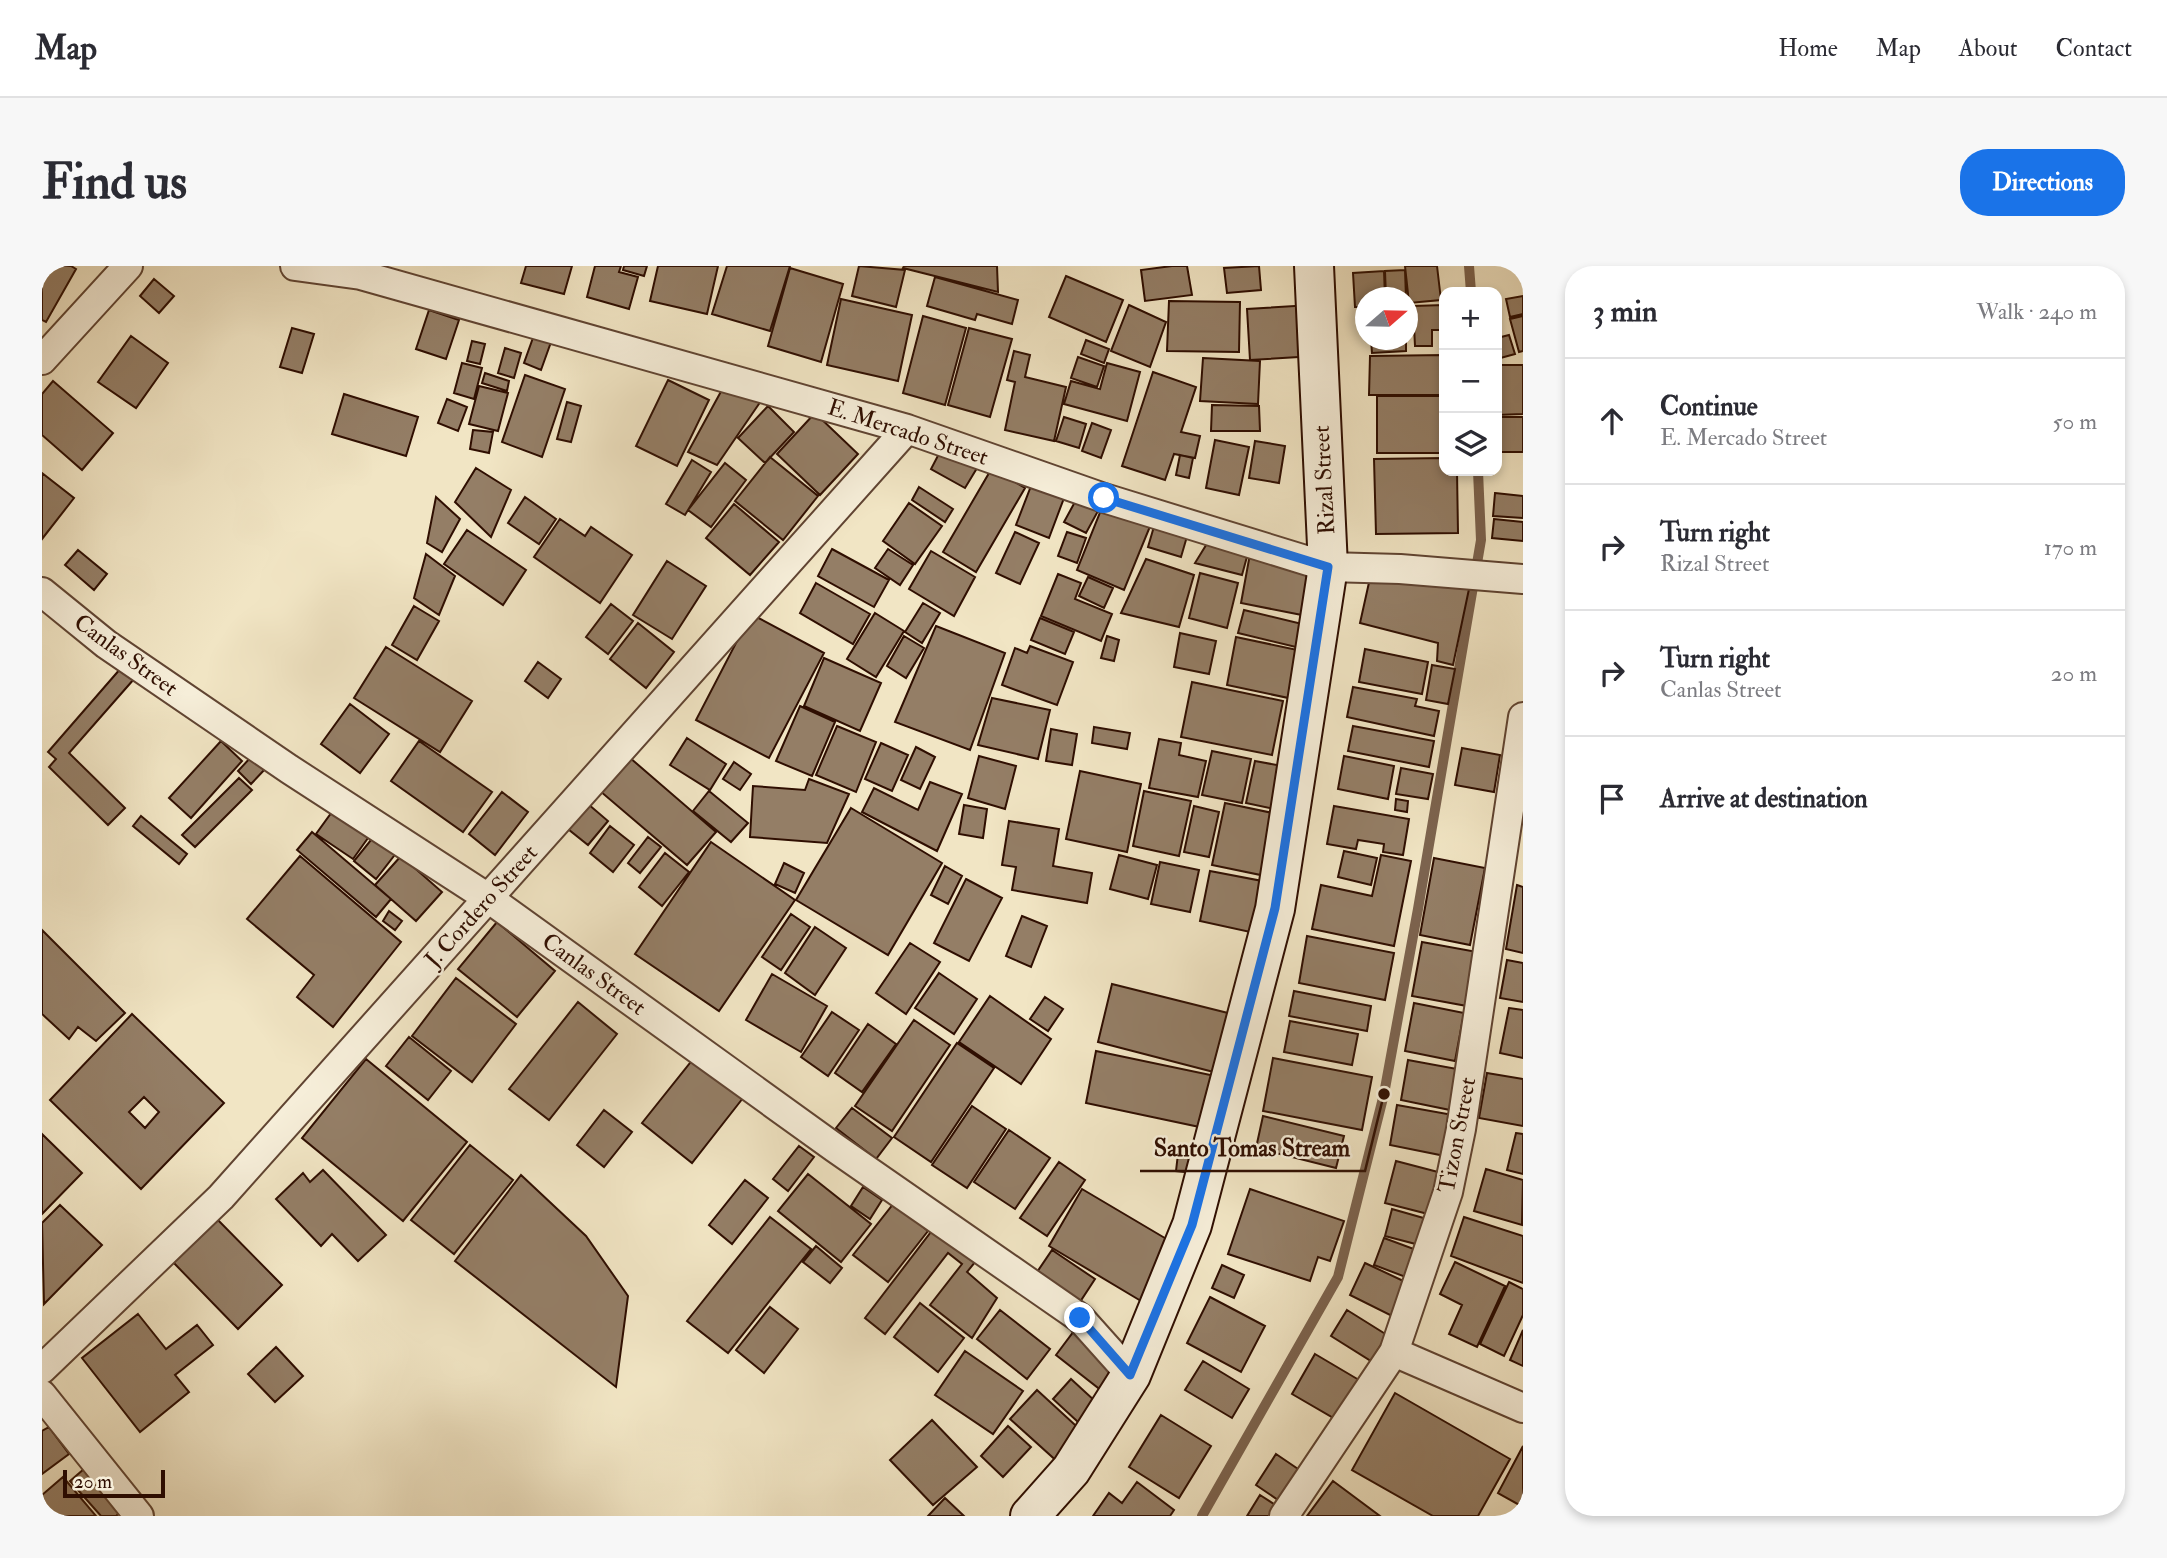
<!DOCTYPE html>
<meta charset="utf-8">
<style>
:root{--surface:#fff;--page:#f7f7f7;--text:#2b2b33;--muted:#7c7c81;--line:#e1e1e2;--accent:#1a73e8}
body{margin:0;font-family:"IM FELL Double Pica",serif;background:var(--page);color:var(--text)}
.controls{position:absolute;right:21px;top:21px;display:grid;overflow:hidden;border-radius:14px;box-shadow:0 4px 10px #0003}
.controls button{width:63px;height:63px;display:grid;place-items:center;padding:0;border:0;border-bottom:2px solid var(--line);background:var(--surface);color:var(--text);font:35px sans-serif}
.compass{position:absolute;left:1313px;top:21px;width:63px;height:63px;border-radius:50%;background:var(--surface);box-shadow:0 4px 10px #0003;rotate:70deg}
.scale{position:absolute;left:21px;bottom:18px;width:102px;box-sizing:border-box;padding-left:7px;border:4px solid #2f0e01;border-top:0;font-size:19px;line-height:24px;white-space:nowrap;color:#2f0e01;-webkit-text-stroke:5px #f6eed9;paint-order:stroke}
.stop{position:absolute;width:21px;height:21px;margin:-16px;border:5px solid #1a73e8;border-radius:50%;background:#fff}
.stop.end{background:#1a73e8;border-color:#fff;box-shadow:0 2px 7px #0008}
.list{margin:0;padding:0;list-style:none}
h2{display:flex;justify-content:space-between;align-items:center;height:91px;margin:0;padding:0 28px;font-size:30px}
h2 small{font-size:23px;font-weight:400;color:var(--muted)}
.list li{display:grid;grid-template-columns:46px 1fr auto;gap:21px;align-items:center;box-sizing:border-box;height:126px;padding:0 28px;border-top:2px solid var(--line)}
.list b{display:block;font-size:26px;white-space:nowrap}
.list p{margin:0;font-size:23px;white-space:nowrap;color:var(--muted)}
.list em{font-size:23px;font-style:normal;color:var(--muted)}
.icon{flex:none;width:38px;height:38px;fill:none;stroke:currentColor;stroke-width:2;stroke-linecap:round;stroke-linejoin:round}
.map{position:relative;flex:none;width:1481px;height:1250px;overflow:hidden;border-radius:28px}
header{display:flex;align-items:center;gap:42px;box-sizing:border-box;height:98px;padding:0 35px;background:var(--surface);border-bottom:2px solid var(--line)}
header strong{font-size:33px}
nav{display:flex;gap:38px;margin-inline-start:auto;font-size:24px}
.intro{display:flex;align-items:center;justify-content:space-between;box-sizing:border-box;height:168px;padding:0 42px}
h1{margin:0;font-size:49px}
.button{padding:18px 32px;border-radius:28px;background:var(--accent);color:#fff;font-size:24px;font-weight:700}
main{display:flex;gap:42px;padding:0 42px}
aside{flex:1;background:var(--surface);border-radius:28px;box-shadow:0 4px 10px #0003}
.map>svg:first-child{display:block}
.lines{fill:none;stroke-linecap:round;stroke-linejoin:round}
.stream{stroke:#7c634e;stroke-width:10}
.building{fill:#947e66;stroke:#2f0e01;stroke-width:2;fill-rule:evenodd}
.street-casing{stroke:#604432;stroke-width:32}
.secondary-casing{stroke:#2f0e01;stroke-width:42}
.street{stroke:#f6eed9;stroke-width:28}
.secondary{stroke:#f6eed9;stroke-width:38}
.route{stroke:#1a73e8;stroke-width:9}
.labels{text-anchor:middle;dominant-baseline:central;stroke-width:5;stroke-linejoin:round;paint-order:stroke}
.street-label{font-size:23px;fill:#2f0e01;stroke:#f6eed9}
.leader{fill:none;stroke:#2f0e01;stroke-width:2.5}
.callout-dot{fill:#2f0e01;stroke:#f6eed9;stroke-width:2.5}
.callout-label{font-size:24px;text-anchor:middle;font-weight:bold;fill:#2f0e01;stroke:#f6eed9;stroke-width:5;stroke-linejoin:round;paint-order:stroke}
</style>
<header>
<strong>Map</strong>
<nav><a>Home</a><a>Map</a><a>About</a><a>Contact</a></nav>
</header>
<div class="intro"><h1>Find us</h1><a class="button">Directions</a></div>
<main>
<div class="map">
<svg width="1481" height="1250" viewBox="0 0 1481 1250">
<rect width="100%" height="100%" fill="#f1e5c4"/>
<filter id="stains"><feTurbulence type="fractalNoise" baseFrequency=".00286" numOctaves="4"/><feColorMatrix values="0 0 0 0 .2 0 0 0 0 .09 0 0 0 0 .02 0 0 0 .5 -.17"/></filter>
<radialGradient id="worn" r=".72"><stop offset=".6" stop-color="#630" stop-opacity="0"/><stop offset="1" stop-color="#630" stop-opacity=".3"/></radialGradient>
<g class="lines">
<path class="stream" d="M1427 0 1429 26
M1160 1250 1296 1011 1342 828 1376 643 1439 274 1436 205"/>
</g>
<path class="building" d="M0 0H29L34 3 4 56 0 54Z
M484 0H530L522 28 479 17Z
M553 0H579L577 6 596 11 587 43 545 31Z
M582 0H605L602 10 581 4Z
M616 0H676L665 48 608 35Z
M685 0H748L728 65 670 48Z
M817 0 863 4 854 41 810 30Z
M862 0H955L956 26 861 2Z
M1130 0H1145L1150 29 1103 35 1099 4Z
M1217 0 1219 24 1185 27 1182 2Z
M1363 0H1395L1399 34 1367 37Z
M748 2 801 18 779 96 726 80Z
M1363 4 1364 32H1344L1343 5Z
M1342 5 1343 32H1324V41H1313L1311 7Z
M1024 10 1081 34 1064 76 1007 51Z
M893 11 976 34 970 58 935 48 933 54 885 40Z
M112 13 132 30 117 47 98 30Z
M1481 30V48L1468 51 1464 33Z
M799 33 870 49 856 115 785 99Z
M1127 35 1198 36 1197 86 1125 85Z
M1087 39 1124 56 1108 101 1069 85Z
M1269 39 1273 90 1208 94 1205 43Z
M1402 39V64H1390V80H1373L1371 40Z
M387 44 417 54 404 93 374 83Z
M881 50 924 62 903 139 861 127Z
M1481 50V85L1477 86 1468 53Z
M250 62 272 68 260 107 238 101Z
M927 62 970 73 948 151 906 139Z
M492 69 509 76 499 104 482 97Z
M1467 69 1473 88 1455 93V72Z
M89 70 126 97 94 142 56 116Z
M1044 74 1067 83 1062 97 1039 88Z
M1329 74H1364V85L1330 87Z
M430 75 443 78 438 98 425 95Z
M463 82 479 87 472 112 456 107Z
M972 85 988 89 983 111 1024 121 1012 175 963 164 973 116 965 114Z
M1402 89V129H1327L1328 90Z
M1036 91 1062 100 1055 121 1029 112Z
M1161 92 1218 95 1216 138 1158 135Z
M420 97 440 102 432 133 412 127Z
M1065 97 1098 106 1085 155 1022 138 1029 115 1058 123Z
M1455 99H1481V148L1455 149Z
M1111 106 1154 121 1139 166 1158 170 1153 192 1132 188 1123 214 1080 200Z
M443 107 467 115 465 125 440 117Z
M483 109 523 123 500 191 460 176Z
M626 114 667 134 635 200 594 180Z
M11 115 71 167 40 204 0 169V128Z
M437 120 466 127 456 165 427 158Z
M682 120 721 132 675 199 646 186Z
M302 128 376 151 364 190 290 168Z
M1335 130H1402V187H1335Z
M405 133 425 141 416 165 396 157Z
M525 136 539 140 529 176 515 173Z
M1170 139 1217 140 1218 165H1169Z
M726 140 752 166 723 197 696 172Z
M773 147 816 188 778 229 735 188Z
M1022 151 1044 158 1037 182 1014 175Z
M1455 151H1481V186H1455Z
M1050 157 1069 164 1059 192 1040 185Z
M431 164 451 166 447 187 428 183Z
M1173 174 1207 181 1197 229 1164 222Z
M1213 175 1243 180 1237 217 1207 212Z
M900 182 935 202 923 222 889 203Z
M1138 189 1151 192 1147 212 1134 209Z
M728 191 776 230 741 274 693 235Z
M1402 192V205H1415L1416 267 1334 268 1332 193Z
M650 194 669 206 643 249 624 238Z
M683 197 704 214 669 261 646 244Z
M434 202 469 224 449 271 413 236Z
M950 202 983 222 934 306 901 286Z
M0 207 32 232 0 273Z
M989 220 1022 232 1007 272 974 259Z
M877 221 911 243 903 256 870 234Z
M1453 227 1481 230V252L1451 250Z
M394 231 418 253 400 286 385 277Z
M483 231 514 253 497 278 466 257Z
M1034 234 1056 245 1044 267 1022 256Z
M867 237 900 260 873 298 841 275Z
M692 238 737 276 708 309 664 272Z
M1061 239 1109 258 1082 324 1035 304Z
M518 253 543 270 549 261 590 289 558 337 492 291Z
M1452 253 1481 256V275L1450 272Z
M1113 257 1146 267 1139 291 1106 281Z
M425 264 484 304 461 339 402 298Z
M973 266 997 277 978 318 954 307Z
M1025 266 1044 272 1035 297 1016 290Z
M1166 276 1206 287 1200 309 1153 297Z
M790 283 847 314 832 341 776 310Z
M846 283 871 299 858 319 833 302Z
M36 284 65 308 52 324 23 299Z
M889 285 933 311 912 350 867 323Z
M384 288 413 310 397 349 372 332Z
M1208 288 1275 302 1265 350 1199 337Z
M1104 293 1152 309 1137 361 1079 347Z
M625 295 664 320 630 373 591 349Z
M1330 303 1427 323 1411 399 1395 395 1396 377 1318 357Z
M1158 307 1196 317 1185 362 1147 352Z
M1016 308 1039 317 1033 333 1070 348 1059 375 999 350Z
M1046 311 1071 322 1062 342 1037 330Z
M774 317 828 348 811 378 758 347Z
M881 337 898 347 880 377 863 366Z
M569 338 591 355 566 388 544 371Z
M372 340 397 355 375 394 350 379Z
M1202 344 1285 364 1279 387 1196 367Z
M833 347 862 365 834 411 805 393Z
M709 348 782 387 727 492 654 454Z
M998 352 1032 366 1023 388 989 374Z
M596 357 632 386 604 422 568 393Z
M894 360 963 387 928 484 853 456Z
M1138 367 1174 375 1167 408 1132 401Z
M862 370 882 382 864 412 845 400Z
M1065 370 1077 374 1072 395 1059 392Z
M1194 371 1279 389 1270 437 1185 419Z
M988 380 1031 396 1015 439 960 419 973 382 985 387Z
M344 381 430 435 398 486 312 432Z
M1323 383 1386 396 1380 428 1317 416Z
M782 392 839 417 818 465 762 440Z
M496 396 519 413 506 432 483 415Z
M1390 399 1413 403 1406 438 1384 434Z
M79 402 92 413 27 487 83 542 66 559 7 501 14 493 6 486Z
M1150 416 1241 435 1230 489 1139 471Z
M1311 421 1375 433 1373 440 1397 445 1392 470 1305 451Z
M950 432 1008 444 996 493 936 479Z
M308 438 347 468 318 507 279 478Z
M758 440 793 456 770 510 734 495Z
M795 460 834 476 814 526 774 509Z
M1311 460 1392 475 1387 501 1306 485Z
M1052 461 1088 467 1085 483 1050 477Z
M1009 463 1035 468 1030 499 1004 495Z
M645 472 684 498 668 524 628 499Z
M1117 473 1139 477 1137 489 1164 495 1156 531 1107 522Z
M179 475 200 495 149 552 127 532Z
M377 475 450 526 421 566 349 515Z
M839 477 866 489 850 525 823 513Z
M874 481 893 491 878 523 859 514Z
M1420 482 1458 489 1452 526 1413 519Z
M1170 485 1209 493 1200 537 1160 529Z
M210 490 224 502 209 518 196 505Z
M937 490 974 500 963 543 926 532Z
M1302 490 1352 500 1346 533 1296 523Z
M587 491 674 566 645 599 558 525Z
M1213 495 1251 502 1242 545 1204 537Z
M692 496 709 508 698 524 681 513Z
M1359 502 1391 508 1386 533 1354 528Z
M1038 505 1099 518 1085 586 1024 573Z
M197 512 210 524 153 581 140 569Z
M767 513 807 528 785 577 708 571 711 520 763 524Z
M888 516 920 528 895 585 820 546 832 522 876 544Z
M667 525 706 557 689 576 651 545Z
M1102 525 1149 535 1137 590 1091 580Z
M460 526 486 546 453 589 427 568Z
M1354 533 1366 535 1365 546 1353 544Z
M1183 537 1245 550 1233 612 1170 599Z
M546 538 566 555 546 579 526 563Z
M295 539 331 565 311 593 274 568Z
M922 539 945 543 941 572 917 568Z
M1152 540 1177 546 1167 591 1142 586Z
M1292 540 1367 553 1361 589 1341 586 1342 578 1316 574 1314 583 1285 578Z
M809 542 900 597 846 689 754 634Z
M99 550 145 588 137 598 91 560Z
M967 555 1017 563 1011 600 1050 607 1045 637 970 624 974 601 960 599Z
M568 560 592 579 571 606 548 587Z
M270 566 349 633 334 651 255 584Z
M333 569 355 586 334 613 312 595Z
M606 571 619 581 598 607 586 597Z
M669 576 753 634 677 745 593 688Z
M1302 585 1335 592 1329 619 1296 611Z
M623 587 647 606 620 640 597 621Z
M1077 589 1115 599 1106 633 1068 623Z
M1339 589 1369 595 1352 680 1270 663 1279 619 1330 630Z
M258 590 359 676 291 761 255 731 272 709 205 653Z
M359 590 400 626 374 655 333 619Z
M1392 592 1443 602 1428 679 1378 669Z
M1118 596 1157 604 1148 646 1109 638Z
M742 597 762 607 753 627 733 618Z
M903 600 920 610 906 638 889 629Z
M1168 605 1241 619 1231 671 1158 655Z
M924 613 960 632 927 695 892 677Z
M1475 619 1481 621V687L1464 683Z
M347 645 360 655 353 664 341 655Z
M749 648 768 661 739 704 720 691Z
M980 650 1005 660 989 701 964 690Z
M455 656 513 705 475 751 416 703Z
M773 661 804 682 773 729 743 707Z
M0 664 83 747 54 775 36 761 27 773 0 748Z
M1265 670 1352 687 1343 734 1257 717Z
M1380 676 1435 686 1425 740 1370 730Z
M868 677 898 696 864 748 834 727Z
M1465 694 1481 697V736L1458 732Z
M897 707 935 733 912 768 873 742Z
M730 708 785 740 759 786 704 754Z
M414 712 474 758 430 816 370 770Z
M1070 718 1202 751 1187 810 1056 776Z
M1252 725 1329 740 1325 765 1247 750Z
M948 730 1009 773 979 818 917 776Z
M1003 731 1021 743 1006 765 988 753Z
M536 736 575 768 507 854 467 823Z
M1372 737 1422 747 1413 795 1363 785Z
M1467 742 1481 744V792L1458 787Z
M790 746 817 764 786 810 759 791Z
M90 748 182 837 99 923 8 834ZM102 831 117 846 103 862 87 846Z
M872 754 908 779 850 865 813 840Z
M1248 755 1316 768 1310 799 1242 786Z
M826 758 854 778 820 826 793 807Z
M367 771 409 805 386 834 344 800Z
M915 777 952 802 889 896 852 871Z
M1054 785 1178 811 1167 863 1044 837Z
M652 792 701 832 650 897 600 857Z
M1231 792 1330 811 1320 864 1221 845Z
M324 793 425 876 361 955 260 872Z
M1366 794 1415 803 1408 844 1359 834Z
M1445 807 1481 813V860L1437 852Z
M1355 839 1411 849 1403 890 1348 879Z
M930 840 964 863 925 922 890 899Z
M810 842 850 872 834 893 794 862Z
M562 844 590 866 562 901 535 879Z
M1221 850 1302 870 1294 902 1214 882Z
M967 864 1008 892 973 943 932 916Z
M1474 867 1481 868V908L1465 904Z
M0 868 40 907 0 948Z
M428 879 471 914 412 988 369 954Z
M1137 879 1165 882 1162 908 1134 905Z
M757 880 772 891 746 925 731 913Z
M1354 895 1396 906 1386 948 1343 937Z
M1017 896 1043 914 1005 970 978 952Z
M1444 903 1481 914 1480 959 1432 945Z
M281 904 344 969 316 995 290 968 279 980 234 933 261 907 268 916Z
M766 908 829 958 799 996 736 945Z
M479 909 544 970 586 1030 574 1121 413 995Z
M703 914 726 932 690 978 667 959Z
M821 921 840 934 828 953 809 940Z
M1040 923 1138 981 1104 1038 1007 980Z
M1208 923 1302 955 1288 995 1276 991 1268 1015 1186 988Z
M852 937 886 965 846 1016 811 989Z
M18 939 60 979 2 1038 0 957Z
M1350 943 1392 955 1385 981 1343 970Z
M172 950 240 1019 196 1063 128 993Z
M728 951 769 983 686 1087 645 1055Z
M1422 951 1481 970V1017L1409 990Z
M892 962 934 995 925 1006 955 1032 930 1072 888 1039 920 998 906 987 843 1068 823 1052Z
M1342 972 1380 986 1369 1013 1332 999Z
M774 980 800 1002 788 1017 761 996Z
M1010 984 1053 1013 1034 1042 991 1012Z
M1413 996 1463 1020 1435 1081 1407 1068 1420 1039 1398 1028Z
M1323 997 1370 1019 1354 1052 1308 1029Z
M1180 999 1202 1009 1192 1032 1170 1022Z
M1467 1016 1481 1023V1049L1462 1090 1438 1078Z
M1168 1031 1223 1060 1199 1106 1145 1077Z
M878 1037 922 1072 896 1106 852 1071Z
M728 1041 756 1063 722 1107 694 1084Z
M958 1044 1008 1083 985 1113 935 1073Z
M1305 1044 1345 1069 1329 1095 1289 1070Z
M96 1048 124 1083 155 1059 171 1079 133 1109 147 1126 98 1166 40 1092Z
M1035 1061 1091 1103 1069 1132 1014 1089Z
M1481 1064V1100L1468 1094Z
M234 1081 261 1110 233 1136 206 1108Z
M923 1085 981 1125 951 1168 893 1129Z
M1273 1088 1317 1114 1295 1154 1250 1128Z
M1161 1095 1207 1123 1190 1152 1143 1124Z
M1029 1113 1066 1147 1048 1167 1011 1133Z
M995 1124 1044 1169 1018 1198 968 1153Z
M1353 1127 1468 1193 1436 1250H1391L1310 1204Z
M1119 1149 1169 1180 1137 1232 1087 1201Z
M890 1154 935 1201 891 1239 848 1194Z
M966 1160 989 1181 961 1211 939 1190Z
M7 1161 27 1188 0 1208V1165Z
M1481 1180V1241L1456 1227Z
M1234 1188 1259 1205 1239 1236 1214 1219Z
M42 1203 80 1245 74 1250H59L28 1215Z
M21 1211 54 1250H0V1229Z
M1291 1215 1338 1250H1265Z
M1095 1216 1132 1244 1128 1250H1051L1067 1227 1080 1237Z
M1218 1229 1235 1240 1229 1250H1205Z
M903 1232 922 1250H886Z"/>
<g class="lines">
<defs>
<path id="street" d="M253 0 319 9 865 163 1062 232 1286 301 1358 303 1481 313
M0 94 86 0
M0 326 64 378 247 503 446 632 793 882 1038 1052 1089 1109
M1352 1086 1481 1142
M0 1103 179 931 865 163
M0 1129 97 1250
M1242 1250 1352 1086 1406 926 1419 863 1481 451"/>
<path id="secondary" d="M988 1250 1029 1204 1089 1109 1150 959 1233 643 1286 301 1272 0"/>
</defs>
<use href="#street" class="street-casing"/>
<use href="#secondary" class="secondary-casing"/>
<use href="#street" class="street"/>
<use href="#secondary" class="secondary"/>
</g>
<g class="lines">
<path class="route" d="M1038 1052 1088 1109 1150 959 1233 642 1286 301 1062 232"/>
</g>
<g class="labels">
<g class="street-label">
<text transform="translate(866 166) rotate(18)">E. Mercado Street</text>
<text transform="translate(1282 214) rotate(-93)">Rizal Street</text>
<text transform="translate(84 389) rotate(36)">Canlas Street</text>
<text transform="translate(439 640) rotate(-48)">J. Cordero Street</text>
<text transform="translate(552 708) rotate(36)">Canlas Street</text>
<text transform="translate(1415 869) rotate(-79)">Tizon Street</text>
</g>
</g>
<path class="leader" d="M1342 828L1323 905H1098"/>
<circle class="callout-dot" cx="1342" cy="828" r="7"/>
<g class="callout-label">
<text x="1210" y="890">Santo Tomas Stream</text>
</g>
<rect width="100%" height="100%" filter="url(#stains)"/>
<rect width="100%" height="100%" fill="url(#worn)"/>
</svg>
<div class="controls">
<button>+</button>
<button>−</button>
<button><svg class="icon" aria-label="layers" viewBox="0 0 24 24"><path d="M12 4l9 5-9 5-9-5zM3 14l9 5 9-5"/></svg></button>
</div>
<svg class="compass" viewBox="-18 -18 36 36"><path d="M0-13l5 13h-10z" fill="#e53935"/><path d="M0 13l5-13h-10z" fill="#7c7c81"/></svg>
<div class="scale">20 m</div>
<div class="stop" style="left:1062px;top:232px"></div>
<div class="stop end" style="left:1038px;top:1052px"></div>
</div>
<aside>
<h2>3 min<small>Walk · 240 m</small></h2>
<ul class="list">
<li><svg class="icon" aria-label="ahead" viewBox="0 0 24 24"><path d="M12 20V5M6 11l6-6 6 6"/></svg><div><b>Continue</b><p>E. Mercado Street</p></div><em>50 m</em></li>
<li><svg class="icon" aria-label="right" viewBox="0 0 24 24"><path d="M7 20v-9h11M14 6l5 5-5 5"/></svg><div><b>Turn right</b><p>Rizal Street</p></div><em>170 m</em></li>
<li><svg class="icon" aria-label="right" viewBox="0 0 24 24"><path d="M7 20v-9h11M14 6l5 5-5 5"/></svg><div><b>Turn right</b><p>Canlas Street</p></div><em>20 m</em></li>
<li><svg class="icon" aria-label="arrive" viewBox="0 0 24 24"><path d="M6 21V4h12l-3 4 3 4H6"/></svg><div><b>Arrive at destination</b></div></li>
</ul>
</aside>
</main>
